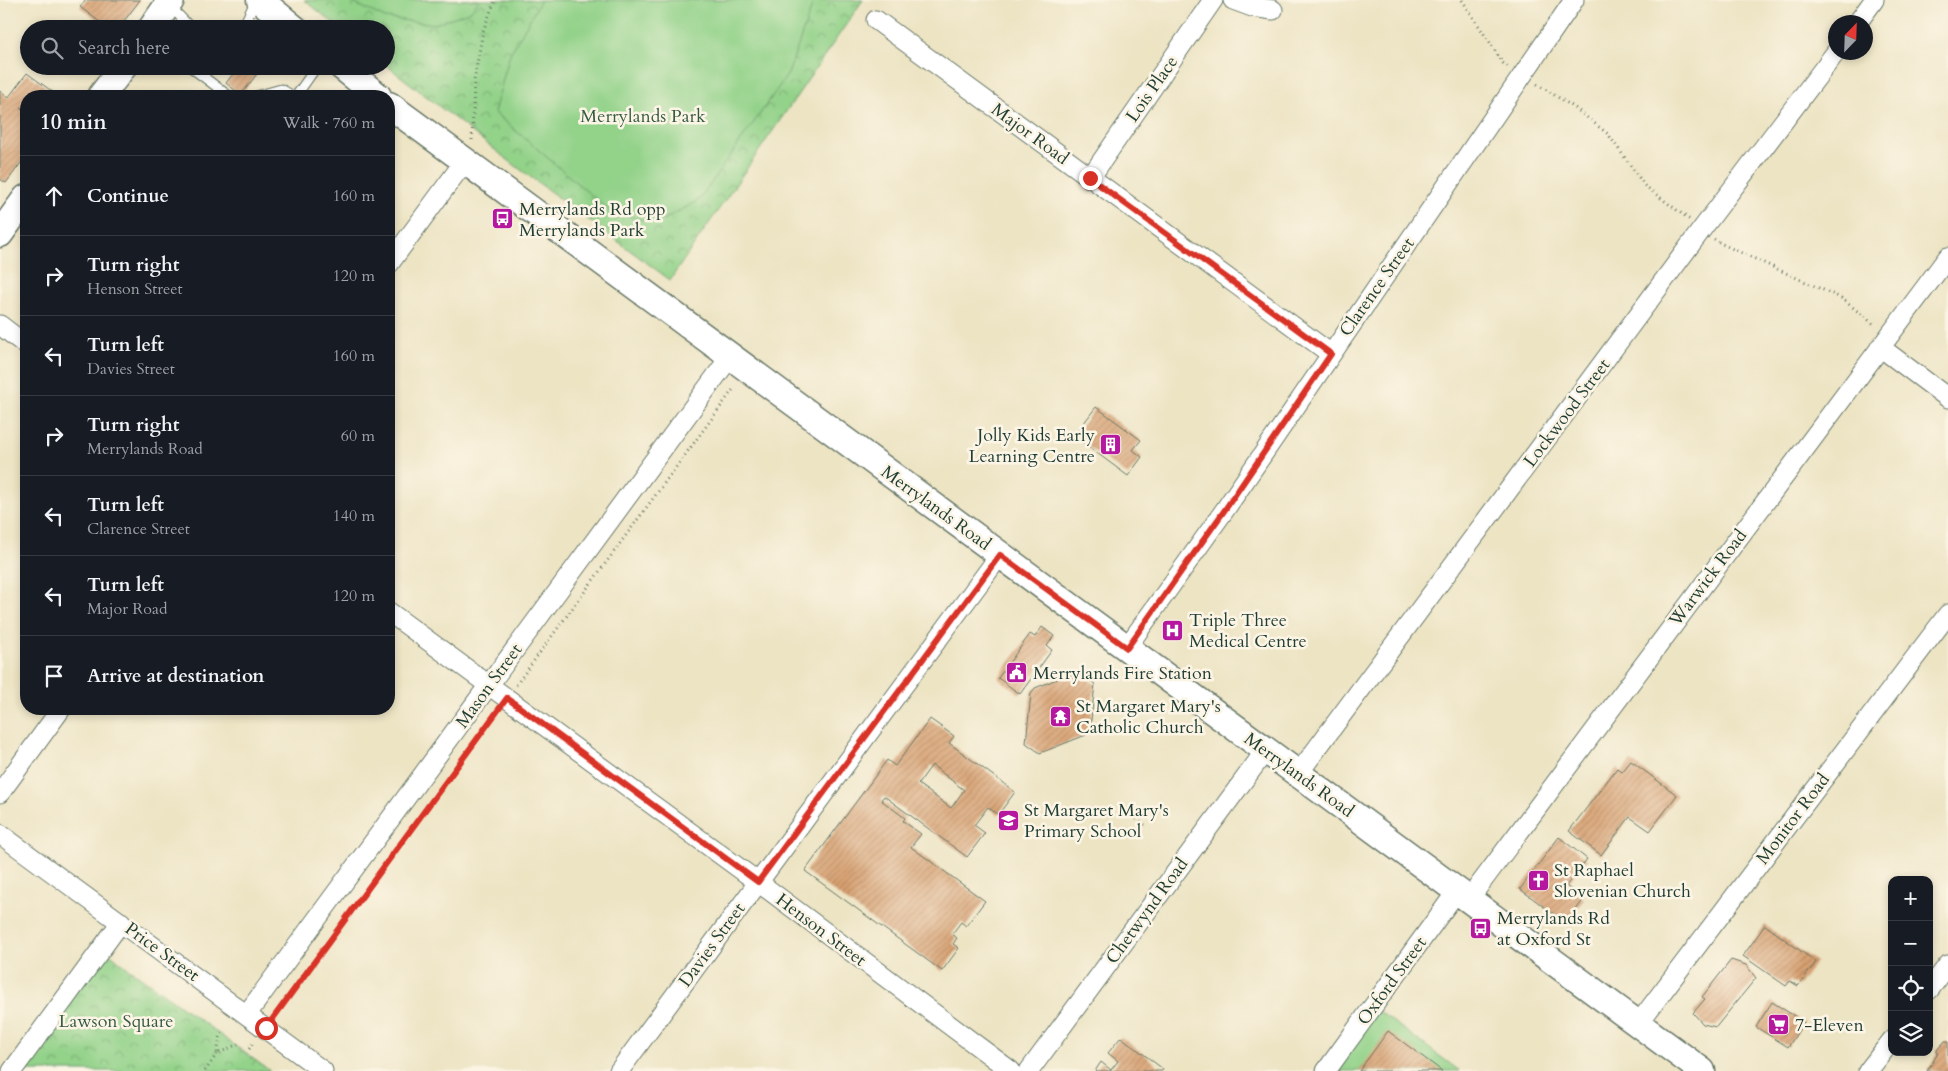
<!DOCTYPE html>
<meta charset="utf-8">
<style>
:root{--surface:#171b24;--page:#20242c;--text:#f1f3f6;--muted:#9ea1a6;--line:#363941}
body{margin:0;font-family:Cardo,serif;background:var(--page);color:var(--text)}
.controls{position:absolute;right:15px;bottom:15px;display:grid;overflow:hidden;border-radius:10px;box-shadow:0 2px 8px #0003}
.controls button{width:45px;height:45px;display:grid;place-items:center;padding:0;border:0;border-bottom:1px solid var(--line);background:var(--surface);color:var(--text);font:25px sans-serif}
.compass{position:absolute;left:1828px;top:15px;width:45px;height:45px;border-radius:50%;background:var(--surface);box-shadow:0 2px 8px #0003;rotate:23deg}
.stop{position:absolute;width:15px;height:15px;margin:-11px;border:4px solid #d93025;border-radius:50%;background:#fff}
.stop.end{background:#d93025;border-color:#fff;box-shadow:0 1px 5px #0008}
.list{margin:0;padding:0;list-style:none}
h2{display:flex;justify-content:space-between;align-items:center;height:65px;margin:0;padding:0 20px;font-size:21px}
h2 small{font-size:16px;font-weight:400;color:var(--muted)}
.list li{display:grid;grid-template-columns:32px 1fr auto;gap:15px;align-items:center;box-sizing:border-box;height:80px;padding:0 20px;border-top:1px solid var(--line)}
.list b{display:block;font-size:19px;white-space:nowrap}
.list p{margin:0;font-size:16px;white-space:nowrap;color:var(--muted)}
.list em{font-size:16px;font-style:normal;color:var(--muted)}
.icon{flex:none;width:28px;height:28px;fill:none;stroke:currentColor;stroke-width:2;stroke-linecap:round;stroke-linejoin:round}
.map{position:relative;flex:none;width:1948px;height:1071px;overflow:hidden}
.search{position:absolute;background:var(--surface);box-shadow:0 2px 8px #0003;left:20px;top:20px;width:375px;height:55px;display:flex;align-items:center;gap:12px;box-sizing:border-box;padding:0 18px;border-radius:28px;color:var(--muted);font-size:19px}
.panel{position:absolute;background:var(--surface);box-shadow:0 2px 8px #0003;left:20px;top:90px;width:375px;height:625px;border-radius:20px}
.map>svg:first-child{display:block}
.park{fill:url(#park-crowns);stroke:#58885e}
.garden{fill:#92d289;stroke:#58885e}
.building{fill:url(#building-hatch);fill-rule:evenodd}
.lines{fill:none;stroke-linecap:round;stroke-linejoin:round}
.service-casing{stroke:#677766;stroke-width:11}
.minor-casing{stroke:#677766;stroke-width:21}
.secondary-casing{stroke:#677766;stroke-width:29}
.path{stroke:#677766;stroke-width:3;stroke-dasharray:1 4;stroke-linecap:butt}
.service{stroke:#fff;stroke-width:9}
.minor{stroke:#fff;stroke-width:19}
.secondary{stroke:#fff;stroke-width:26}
.route{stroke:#d93025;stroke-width:6}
.labels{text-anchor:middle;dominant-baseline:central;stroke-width:5;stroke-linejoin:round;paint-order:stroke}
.street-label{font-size:18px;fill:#1f3d34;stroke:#fcf5e5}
.park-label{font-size:18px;fill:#365b45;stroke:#fcf5e5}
.poi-label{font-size:18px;fill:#1f3d34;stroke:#fcf5e5;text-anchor:start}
</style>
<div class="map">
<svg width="1948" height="1071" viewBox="0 0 1948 1071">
<defs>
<pattern id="park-crowns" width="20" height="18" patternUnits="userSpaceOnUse" patternTransform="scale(1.25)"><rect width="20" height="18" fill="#92d289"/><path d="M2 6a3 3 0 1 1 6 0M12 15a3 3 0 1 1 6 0" fill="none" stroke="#77ac71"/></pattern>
<pattern id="building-hatch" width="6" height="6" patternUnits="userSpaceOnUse" patternTransform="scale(1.25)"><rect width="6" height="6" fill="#d8a071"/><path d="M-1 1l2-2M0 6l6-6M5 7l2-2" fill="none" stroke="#af845e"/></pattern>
</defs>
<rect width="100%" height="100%" fill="#fcf5e5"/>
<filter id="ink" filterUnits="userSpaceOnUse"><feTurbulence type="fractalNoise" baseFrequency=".02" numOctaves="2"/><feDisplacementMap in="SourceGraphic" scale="10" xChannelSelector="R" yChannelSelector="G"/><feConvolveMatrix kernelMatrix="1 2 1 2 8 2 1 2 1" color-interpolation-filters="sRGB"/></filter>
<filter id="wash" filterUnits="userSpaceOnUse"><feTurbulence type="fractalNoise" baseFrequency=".0096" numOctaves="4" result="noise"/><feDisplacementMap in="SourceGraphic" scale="20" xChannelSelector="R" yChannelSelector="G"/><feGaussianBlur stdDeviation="1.12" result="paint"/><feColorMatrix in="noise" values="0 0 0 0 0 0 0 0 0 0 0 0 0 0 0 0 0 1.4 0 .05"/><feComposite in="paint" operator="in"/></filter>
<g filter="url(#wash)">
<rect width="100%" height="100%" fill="#ede4c4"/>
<path class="park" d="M304 0H863L670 280 517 167 386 65V29H341Z
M106 950 124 965 270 1071H19Z"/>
<path class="garden" d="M348 0H479L471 11 435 24 385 18Z
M541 0H811L812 6 788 74 699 200 657 223 611 212 494 112 510 54Z
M1373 1007 1460 1071H1328Z"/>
<g id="blocks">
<path class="building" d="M86 0H140L118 29H109L80 7Z
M239 66H263L241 95 226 83Z
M27 73 57 95 26 96V111L20 107 26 112V156L6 183 0 179V91L8 98Z
M1096 407 1141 440 1133 450 1142 457 1128 476 1074 436Z
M1042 627 1054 636 1047 646 1052 650 1020 694 998 678 1030 634 1035 637Z
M1077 671 1095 684 1090 729 1086 735 1040 753 1026 743 1031 693 1035 688Z
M930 719 954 736 949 743 1015 792 998 815 988 807 974 825 985 833 967 857 884 796 881 800 905 818 903 821 921 834 911 847 985 901 966 926 961 922 952 934 957 938 953 944 959 948 942 971 805 871 887 760 895 766ZM932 765 964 790 951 808 918 784Z
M1631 761 1677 795 1650 831 1630 817 1601 855 1569 831 1617 768 1622 772Z
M1559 837 1587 859 1566 886 1584 899 1566 923 1520 889Z
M1765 925 1816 962 1798 986 1790 981 1786 986 1743 956Z
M1731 960 1746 965 1756 978 1716 1027 1703 1024 1693 1013 1705 999 1702 997Z
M1772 1002 1804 1022 1788 1047 1756 1027Z
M1388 1031 1442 1071H1359Z
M1121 1037 1163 1069 1162 1071H1095L1101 1062 1111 1070 1118 1061 1108 1053Z
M1945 1041H1948V1071H1927L1937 1055V1050Z"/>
</g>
</g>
<g filter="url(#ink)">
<use href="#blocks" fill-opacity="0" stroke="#677766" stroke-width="1"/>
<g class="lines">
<defs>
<path id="service" d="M170 6 192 29
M242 29 256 0
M189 66 229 96
M204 75 210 66
M256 96 281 89 293 96
M296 96 317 66"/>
<path id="minor" d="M1233 0 1252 7 1273 10
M876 20 1331 354
M1858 22 1874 0
M1090 178 1213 0
M389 264 464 162
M0 325 26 345
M1880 347 1948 398
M389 612 758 882 1011 1071
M1127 647 1224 511 1574 0
M1298 774 1702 229 1836 52
M0 793 61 709
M0 834 323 1071
M1469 899 1948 257
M1929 990 1948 965
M247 1014 730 357
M1638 1024 1948 614
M12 1071 121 922
M619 1071 1000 555
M1029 1071 1266 750
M1326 1071 1457 891
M1868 1071 1892 1040"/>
<path id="secondary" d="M260 0 295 29
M151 29 171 0
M341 66 378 96
M101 96 124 66
M389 105 1702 1071
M0 234 26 198"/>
</defs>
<use href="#service" class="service-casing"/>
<use href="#minor" class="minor-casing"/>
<use href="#secondary" class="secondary-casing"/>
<path class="path" d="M1462 0 1503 63 1509 67
M1537 84 1575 108 1608 134 1645 186 1690 220
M472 140 474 81 483 31 495 0
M1714 239 1722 244 1841 298 1875 325
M516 685 735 387
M1128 813 1145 825
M274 1016 498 711
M221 1032 217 1054 238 1044
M249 1049 255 1041
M205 1071 217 1054"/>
<use href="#service" class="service"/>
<use href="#minor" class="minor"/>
<use href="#secondary" class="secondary"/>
</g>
</g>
<g class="lines" filter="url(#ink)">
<path class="route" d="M266 1028 507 698 758 882 1000 555 1127 648 1224 511 1331 354 1090 178"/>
</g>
<defs>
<symbol id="bus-square" viewBox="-11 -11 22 22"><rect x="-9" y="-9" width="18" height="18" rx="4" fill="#b5179e" stroke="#fcf5e5"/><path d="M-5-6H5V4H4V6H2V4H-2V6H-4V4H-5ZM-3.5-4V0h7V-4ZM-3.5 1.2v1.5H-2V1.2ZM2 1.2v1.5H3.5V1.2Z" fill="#fff"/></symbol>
<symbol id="building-square" viewBox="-11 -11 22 22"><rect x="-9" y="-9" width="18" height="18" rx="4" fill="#b5179e" stroke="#fcf5e5"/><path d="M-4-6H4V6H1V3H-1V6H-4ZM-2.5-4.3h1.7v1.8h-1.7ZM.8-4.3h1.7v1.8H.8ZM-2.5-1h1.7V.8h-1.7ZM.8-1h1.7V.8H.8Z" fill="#fff"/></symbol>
<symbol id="hospital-square" viewBox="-11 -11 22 22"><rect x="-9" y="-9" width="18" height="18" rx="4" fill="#b5179e" stroke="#fcf5e5"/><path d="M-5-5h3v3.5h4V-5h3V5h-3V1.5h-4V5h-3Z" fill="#fff"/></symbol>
<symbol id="civic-square" viewBox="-11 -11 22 22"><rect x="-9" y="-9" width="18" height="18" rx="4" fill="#b5179e" stroke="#fcf5e5"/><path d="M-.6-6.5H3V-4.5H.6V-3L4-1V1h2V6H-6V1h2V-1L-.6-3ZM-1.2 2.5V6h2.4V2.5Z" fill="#fff"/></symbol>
<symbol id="temple-square" viewBox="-11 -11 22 22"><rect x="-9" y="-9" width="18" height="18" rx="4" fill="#b5179e" stroke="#fcf5e5"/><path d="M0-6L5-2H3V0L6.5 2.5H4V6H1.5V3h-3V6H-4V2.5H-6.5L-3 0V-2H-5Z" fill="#fff"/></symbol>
<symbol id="school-square" viewBox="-11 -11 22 22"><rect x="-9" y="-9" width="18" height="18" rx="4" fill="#b5179e" stroke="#fcf5e5"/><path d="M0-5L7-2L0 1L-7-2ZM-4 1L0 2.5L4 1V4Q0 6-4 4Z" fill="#fff"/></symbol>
<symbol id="church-square" viewBox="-11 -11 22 22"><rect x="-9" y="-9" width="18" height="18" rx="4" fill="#b5179e" stroke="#fcf5e5"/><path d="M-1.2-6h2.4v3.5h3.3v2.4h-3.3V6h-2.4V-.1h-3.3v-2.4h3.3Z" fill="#fff"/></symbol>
<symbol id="supermarket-square" viewBox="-11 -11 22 22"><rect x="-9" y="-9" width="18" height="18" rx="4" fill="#b5179e" stroke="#fcf5e5"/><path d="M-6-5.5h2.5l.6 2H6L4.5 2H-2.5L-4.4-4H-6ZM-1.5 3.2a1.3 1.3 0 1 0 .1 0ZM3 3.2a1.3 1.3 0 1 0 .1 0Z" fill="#fff"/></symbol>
</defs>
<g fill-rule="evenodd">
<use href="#bus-square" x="490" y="206" width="25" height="25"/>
<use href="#building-square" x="1098" y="432" width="25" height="25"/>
<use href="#hospital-square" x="1160" y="618" width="25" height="25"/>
<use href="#civic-square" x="1004" y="660" width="25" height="25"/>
<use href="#temple-square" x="1048" y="704" width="25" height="25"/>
<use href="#school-square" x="996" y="808" width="25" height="25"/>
<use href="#church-square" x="1526" y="868" width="25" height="25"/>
<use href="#bus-square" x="1468" y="916" width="25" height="25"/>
<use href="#supermarket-square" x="1766" y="1012" width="25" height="25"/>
</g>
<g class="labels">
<g class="street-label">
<text transform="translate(1152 89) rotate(-55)">Lois Place</text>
<text transform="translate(1030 134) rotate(36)">Major Road</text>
<text transform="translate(1377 287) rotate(-55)">Clarence Street</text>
<text transform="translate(1567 413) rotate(-53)">Lockwood Street</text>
<text transform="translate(936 508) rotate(36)">Merrylands Road</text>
<text transform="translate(1708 578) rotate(-53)">Warwick Road</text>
<text transform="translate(489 686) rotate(-54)">Mason Street</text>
<text transform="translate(1299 775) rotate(36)">Merrylands Road</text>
<text transform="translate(1793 819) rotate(-53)">Monitor Road</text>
<text transform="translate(1147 911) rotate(-54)">Chetwynd Road</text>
<text transform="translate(821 930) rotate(37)">Henson Street</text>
<text transform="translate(712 945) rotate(-54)">Davies Street</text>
<text transform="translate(162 952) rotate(36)">Price Street</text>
<text transform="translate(1392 981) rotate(-54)">Oxford Street</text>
</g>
<g class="park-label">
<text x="643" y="116">Merrylands Park</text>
<text x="116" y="1021">Lawson Square</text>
</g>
<g class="poi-label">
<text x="519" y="209">Merrylands Rd opp<tspan x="519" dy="21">Merrylands Park</tspan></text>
<text x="1095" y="435" text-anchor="end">Jolly Kids Early<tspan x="1095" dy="21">Learning Centre</tspan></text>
<text x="1189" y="620">Triple Three<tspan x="1189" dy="21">Medical Centre</tspan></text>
<text x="1033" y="673">Merrylands Fire Station</text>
<text x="1076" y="706">St Margaret Mary's<tspan x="1076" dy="21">Catholic Church</tspan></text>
<text x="1024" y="810">St Margaret Mary's<tspan x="1024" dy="21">Primary School</tspan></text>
<text x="1554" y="870">St Raphael<tspan x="1554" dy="21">Slovenian Church</tspan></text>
<text x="1497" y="918">Merrylands Rd<tspan x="1497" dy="21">at Oxford St</tspan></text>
<text x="1795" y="1025">7-Eleven</text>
</g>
</g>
</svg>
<div class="controls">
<button>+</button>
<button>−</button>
<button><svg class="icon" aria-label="locate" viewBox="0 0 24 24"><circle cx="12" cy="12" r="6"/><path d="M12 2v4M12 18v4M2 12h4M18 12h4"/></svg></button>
<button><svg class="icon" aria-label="layers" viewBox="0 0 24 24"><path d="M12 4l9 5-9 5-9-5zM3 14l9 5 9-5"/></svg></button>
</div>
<svg class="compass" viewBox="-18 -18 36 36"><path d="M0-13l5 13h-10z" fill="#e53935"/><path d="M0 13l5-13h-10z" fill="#9ea1a6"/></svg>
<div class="stop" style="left:266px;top:1028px"></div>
<div class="stop end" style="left:1090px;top:178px"></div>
<div class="search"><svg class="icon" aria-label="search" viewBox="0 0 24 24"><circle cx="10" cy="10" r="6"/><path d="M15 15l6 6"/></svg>Search here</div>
<section class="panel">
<h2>10 min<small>Walk · 760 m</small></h2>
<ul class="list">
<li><svg class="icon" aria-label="ahead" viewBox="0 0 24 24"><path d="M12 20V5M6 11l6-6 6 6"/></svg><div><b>Continue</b></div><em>160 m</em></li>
<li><svg class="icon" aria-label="right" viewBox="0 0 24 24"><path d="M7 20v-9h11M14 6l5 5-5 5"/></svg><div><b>Turn right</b><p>Henson Street</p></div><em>120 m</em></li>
<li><svg class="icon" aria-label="left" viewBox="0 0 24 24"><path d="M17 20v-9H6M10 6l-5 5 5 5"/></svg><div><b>Turn left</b><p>Davies Street</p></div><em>160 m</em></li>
<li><svg class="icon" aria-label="right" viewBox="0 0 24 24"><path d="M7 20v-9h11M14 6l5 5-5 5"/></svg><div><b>Turn right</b><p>Merrylands Road</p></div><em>60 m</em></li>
<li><svg class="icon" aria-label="left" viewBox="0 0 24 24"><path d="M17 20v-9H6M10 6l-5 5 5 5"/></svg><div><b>Turn left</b><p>Clarence Street</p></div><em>140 m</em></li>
<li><svg class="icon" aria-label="left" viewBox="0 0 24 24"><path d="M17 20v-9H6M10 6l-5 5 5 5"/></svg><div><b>Turn left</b><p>Major Road</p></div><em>120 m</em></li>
<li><svg class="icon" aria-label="arrive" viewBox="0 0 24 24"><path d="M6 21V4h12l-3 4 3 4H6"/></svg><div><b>Arrive at destination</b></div></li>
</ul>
</section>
</div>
